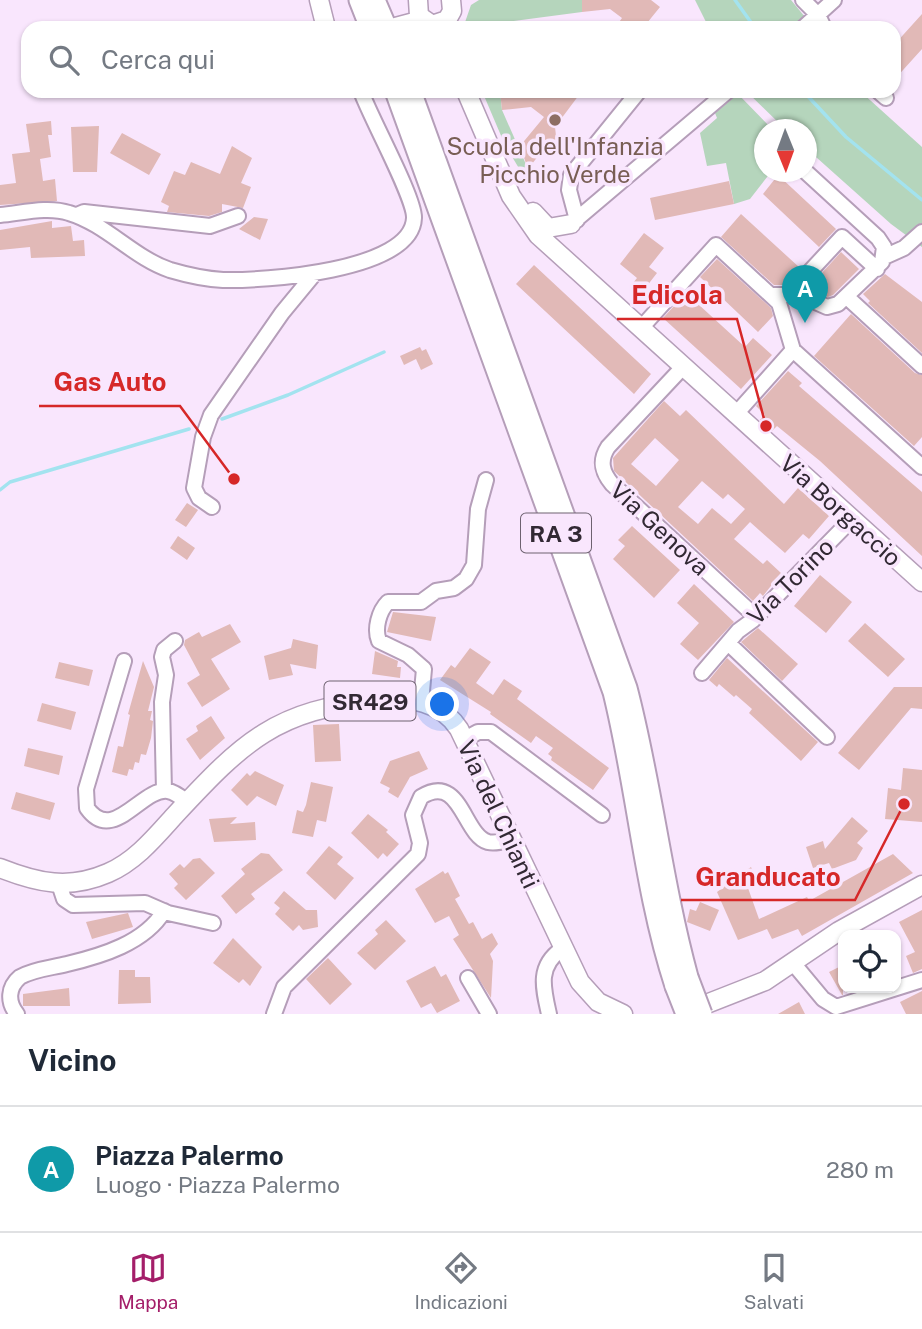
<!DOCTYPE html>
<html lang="it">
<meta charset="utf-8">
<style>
:root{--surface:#fff;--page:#f2f2f3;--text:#1f2937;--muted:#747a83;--line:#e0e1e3;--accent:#a41e69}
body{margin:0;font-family:"Public Sans",sans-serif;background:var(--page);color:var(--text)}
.controls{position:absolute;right:21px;bottom:21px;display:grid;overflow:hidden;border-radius:14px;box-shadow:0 2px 5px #0004}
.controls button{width:63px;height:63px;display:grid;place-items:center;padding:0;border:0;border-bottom:2px solid var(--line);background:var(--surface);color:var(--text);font:35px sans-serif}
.compass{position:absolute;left:754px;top:119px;width:63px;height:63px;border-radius:50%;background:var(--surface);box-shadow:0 2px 5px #0004;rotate:179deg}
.you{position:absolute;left:443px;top:705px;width:24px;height:24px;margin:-18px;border:5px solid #fff;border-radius:50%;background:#1a73e8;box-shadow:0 0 0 10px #1a73e833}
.badge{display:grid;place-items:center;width:46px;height:46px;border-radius:50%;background:var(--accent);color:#fff;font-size:23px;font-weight:700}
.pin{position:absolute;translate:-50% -58px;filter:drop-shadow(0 2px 4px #0008)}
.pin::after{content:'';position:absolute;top:37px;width:24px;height:21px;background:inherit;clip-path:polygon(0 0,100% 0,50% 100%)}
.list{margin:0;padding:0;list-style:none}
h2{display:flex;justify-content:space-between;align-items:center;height:91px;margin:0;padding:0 28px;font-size:30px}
h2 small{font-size:23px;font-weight:400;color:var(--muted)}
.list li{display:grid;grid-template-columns:46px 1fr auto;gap:21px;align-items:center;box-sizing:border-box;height:126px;padding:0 28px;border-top:2px solid var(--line)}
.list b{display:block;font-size:26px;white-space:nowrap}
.list p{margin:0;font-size:23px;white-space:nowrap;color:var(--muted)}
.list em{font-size:23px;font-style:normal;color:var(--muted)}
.icon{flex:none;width:38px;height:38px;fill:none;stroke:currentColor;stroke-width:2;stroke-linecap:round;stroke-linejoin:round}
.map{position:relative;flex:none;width:922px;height:1014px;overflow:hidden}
.search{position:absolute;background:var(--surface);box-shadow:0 2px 5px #0004;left:21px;right:21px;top:21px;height:77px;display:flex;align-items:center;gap:18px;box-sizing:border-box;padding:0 24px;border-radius:21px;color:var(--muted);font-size:26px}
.sheet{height:217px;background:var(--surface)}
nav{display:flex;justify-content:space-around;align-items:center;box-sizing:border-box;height:98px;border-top:2px solid var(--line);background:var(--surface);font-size:19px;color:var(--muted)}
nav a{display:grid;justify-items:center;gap:4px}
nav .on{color:var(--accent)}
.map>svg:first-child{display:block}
.green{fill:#b5d5bc}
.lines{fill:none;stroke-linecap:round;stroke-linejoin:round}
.stream{stroke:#a3e3ef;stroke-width:3.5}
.building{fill:#e1b9b7;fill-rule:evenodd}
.minor-casing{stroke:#b59eb9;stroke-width:18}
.major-casing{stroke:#b59eb9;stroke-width:21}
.highway-casing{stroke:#b59eb9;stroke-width:23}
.minor{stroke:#fff;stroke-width:14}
.major{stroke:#fff;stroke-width:18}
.highway{stroke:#fff;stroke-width:19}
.highway-bridge-casing{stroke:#b59eb9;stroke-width:23;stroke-linecap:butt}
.highway-bridge{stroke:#fff;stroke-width:19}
.education-dot{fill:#8d6e63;stroke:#f9e6fd;stroke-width:2.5}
.labels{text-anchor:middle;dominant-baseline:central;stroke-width:7;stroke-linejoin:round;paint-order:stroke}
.shield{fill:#f9e6fd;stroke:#6e6270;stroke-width:2}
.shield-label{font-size:23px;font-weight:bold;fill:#322934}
.education-label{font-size:24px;fill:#785e54;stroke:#f9e6fd}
.street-label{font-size:24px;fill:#322934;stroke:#f9e6fd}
.leader{fill:none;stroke:#d62828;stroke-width:2.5}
.callout-dot{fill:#d62828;stroke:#f9e6fd;stroke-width:2.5}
.callout-label{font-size:26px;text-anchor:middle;font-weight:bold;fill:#d62828;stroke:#f9e6fd;stroke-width:7;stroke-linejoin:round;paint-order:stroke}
</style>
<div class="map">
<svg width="922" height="1014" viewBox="0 0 922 1014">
<rect width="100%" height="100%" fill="#f9e6fd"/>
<path class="green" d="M479 0H582V12L491 24V28H463L471 5Z
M695 0H791L814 28H709Z
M482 91H500L502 110 528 169 523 175 505 145Z
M746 91H860L922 147V247L891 224 807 149 806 130 785 129Z
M738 94 772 129 764 130V172H771L750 199 734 204 726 163 707 166 700 133 717 118 715 113Z"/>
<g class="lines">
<path class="stream" d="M735 0 755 28
M803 91 846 137 922 200
M222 419 288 395 384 352
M0 490 10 482 189 429"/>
</g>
<path class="building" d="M582 0H651L660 7 643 28H615L622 18 610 9 582 12Z
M922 14V49L894 80V45Z
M500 91H582L555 127 557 145 546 146 528 169 520 146 544 117 531 107 502 110Z
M51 121 52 135H48L51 157 40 159 43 181 55 179 57 201 0 205V185L16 183 12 154 30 152 26 124Z
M99 126 97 172H73L71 127Z
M122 133 161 154 149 175 110 153Z
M232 146 252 158 241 183 251 187 243 208 222 204V212L209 216 167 212 169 206 161 202 174 171 185 175 191 162 220 174Z
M778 175 836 229 819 247 763 194Z
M729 181 734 204 655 220 650 198Z
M741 214 800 268 784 285H774L721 237Z
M254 217 268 219 260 240 239 229Z
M52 221V228L71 226 73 241 84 240 85 256 31 258 30 247 0 250V230Z
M644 233 664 248 649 267 657 273 643 291 633 283 637 278 620 264Z
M841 252 859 269 833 295 828 297 816 292 810 286Z
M717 259 771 308 773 316 758 332 700 277Z
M534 265 651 374 634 394 516 284Z
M885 274 922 302V353L868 303 870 301 863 294Z
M686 293 745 347 753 338 772 355 741 389 663 318Z
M851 314 915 373 922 375V437L914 446 814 356Z
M420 347 422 351 426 349 433 364 421 370 416 359 404 365 400 356Z
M788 371 802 383 799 386 922 492V556L820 461 777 426 772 431 760 420 765 415 756 406Z
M664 401 680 416 686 410 784 504 798 488 829 516 809 539 803 534 785 553 750 522 734 539 763 564 767 560 781 573 763 596 760 593 753 601 614 471 613 458ZM655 438 679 460 656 486 631 464ZM702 481 723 499 728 494 745 509 731 524 712 508 698 524 678 507Z
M187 503 198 510 186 527 175 520Z
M632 526 680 570 654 598 613 559 625 546 618 540Z
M178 536 195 548 187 560 170 548Z
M820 575 852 602 826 633 794 606Z
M694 584 734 622 698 660 680 644 699 623 677 603Z
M393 612 436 617 431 641 387 632Z
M865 623 905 659 888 677 848 641Z
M230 624 241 642 211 659 230 689 202 707 187 683 200 675 184 645 185 640 199 632 202 637Z
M758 628 798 664 782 681 741 642Z
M293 639 318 645 316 669 290 664 293 675 269 680 264 656 291 648Z
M470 648 491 662 476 683 493 695 504 679 522 691 517 699 609 768 593 790 551 760 552 757 548 754 553 748 536 736 531 743 490 714 491 712 440 680 451 665 455 668Z
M375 651 398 661 397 667H401L400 678 372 674Z
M727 658 818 742 801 761 749 713 752 709 736 695 734 697 719 684 717 687 709 680Z
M143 661 154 687 148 711H152L150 720 153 721 151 738 146 755 141 754 139 763 135 762 133 770 129 769 127 776 112 772 118 746 123 747 130 715 128 714Z
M59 662 93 670 89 686 55 678Z
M894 687H922V709L911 708 859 770 838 753Z
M42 703 76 712 71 730 37 721Z
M211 716 225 738 200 760 186 739 198 731 196 726Z
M339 724 341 761 315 762 313 725Z
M28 748 63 756 59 775 24 766Z
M419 751 428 769 410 777 398 798 388 792 390 788 380 783 390 761Z
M903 768 922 770V822L885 819 888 788 901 790Z
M255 771 284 785 276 806 257 796 247 806 231 790 247 773 250 776Z
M311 782 333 787 326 822 317 820 313 837 292 833 297 810 303 812 306 805Z
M16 792 55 803 50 820 11 809Z
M368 814 388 830 386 832 399 844 387 857 383 853 378 859 351 833Z
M237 817 230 824 255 822 256 840 214 842 209 819Z
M852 817 868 831 857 843 863 848 856 860 832 869 829 863 813 868 806 847 823 841 825 849Z
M329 846 343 857 337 864 354 878 335 900 306 873Z
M261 853 269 854 283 870 251 894 255 899 236 914 221 896 245 874 241 869Z
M893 854 913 873 802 936 798 929 772 939 767 929 738 940 717 892 751 867 758 885 748 888 759 919 807 897 809 901Z
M200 858 215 873 186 900 174 888 178 884 169 874 180 864 184 868 193 859Z
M443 871 445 874 448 872 460 896 455 899 469 924 473 922 482 939 492 933 498 944 490 954 493 961 491 998 453 939 459 935 449 916 435 923 415 889Z
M284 891 306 910H317L318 927 303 930 299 925 293 931 275 914 280 908 274 903Z
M700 902 719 910 710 931 687 922 690 909 696 911Z
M922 910V969L913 973 906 956 915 952 899 922Z
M128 913 133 927 92 939 86 922Z
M386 920 406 941 375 970 357 953 378 934 375 930Z
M233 938 262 967 250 986 243 979 239 983 213 963Z
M328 958 352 984 330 1005 306 979Z
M843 965V995H842L829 972Z
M435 966 441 977 446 974 460 1001 437 1013 431 1003 421 1008 406 981Z
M119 970H135V977H150L151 1003 118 1004Z
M69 988 70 1006H23V994Z
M922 991V1014H906L900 1002Z
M799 1002 805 1014H778Z"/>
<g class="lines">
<defs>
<path id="minor" d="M803 0 818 15 824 28
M803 28 834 0
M878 91 886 98
M0 215C22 213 48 206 69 213 106 224 134 258 170 270 187 275 205 279 223 280 261 281 412 272 414 218 415 198 370 117 361 91
M77 215 84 212 210 226 238 216
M577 220 569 190 571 175 639 91
M571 224 728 91
M884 257 904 248 922 232
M771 295H800L827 307 838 304 882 262 884 247 878 238 806 172
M788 295 842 237 877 269
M848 298 922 366
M641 328 716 245 779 303 793 350 922 467
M683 367 608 447C599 461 602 472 612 484L756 617
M735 415 793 350
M212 507 199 498 194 488 203 437 211 415 282 313 315 273
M728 643 827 737
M124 661 86 789 87 808C113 845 142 787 168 791 175 792 182 798 187 802
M702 673 738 631 753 620 851 520
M421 702 424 669 408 655 379 641C374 629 379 611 388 602H421L436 591 454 588 466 579 474 565 478 509 486 480
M465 739 478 732H491L602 815
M164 791 162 702 166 675 162 657 164 650 175 641
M59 884 64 899 73 905 145 903 168 913 213 923
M793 963 823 999 836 1007 922 980
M468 978 489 1014
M17 1014C7 1002 8 987 20 977 34 969 51 968 67 964 101 956 145 943 164 911
M274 1014 284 987 418 854 420 843 413 815 421 797C461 772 463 835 488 842 496 844 504 841 511 839
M549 1014C543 988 537 966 562 949"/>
<path id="major" d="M319 0 326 28
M418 0 419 16 432 25 447 20 452 11 451 0
M392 28 422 20
M466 91 511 196 538 235 922 582
M533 212 548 228 571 224
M0 868C38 883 69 890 108 873 136 861 156 836 176 814 243 742 276 709 379 700 410 697 441 701 459 729L580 982 598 1002 623 1014
M686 1012 765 981 839 931 922 885"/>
<path id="highway" d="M359 0 370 28
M375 0 387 28
M395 91 613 692C637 789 644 891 675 986
M411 91 627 688C652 783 662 882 688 977"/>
</defs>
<use href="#minor" class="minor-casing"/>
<use href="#major" class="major-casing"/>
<use href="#highway" class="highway-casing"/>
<use href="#minor" class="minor"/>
<use href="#major" class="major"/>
<use href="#highway" class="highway"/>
<defs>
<path id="highway-bridge" d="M688 977 702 1014
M675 986 686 1014"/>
</defs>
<use href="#highway-bridge" class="highway-bridge-casing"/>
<use href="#highway-bridge" class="highway-bridge"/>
</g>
<circle class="education-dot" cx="555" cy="120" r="7"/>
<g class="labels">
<g class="shield">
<rect x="521" y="513.5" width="70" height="39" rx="5"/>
<rect x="324.5" y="681.5" width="91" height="39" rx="5"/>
</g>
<g class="shield-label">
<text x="556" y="533">RA 3</text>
<text x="370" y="701">SR429</text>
</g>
<g class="education-label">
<text x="555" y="146">Scuola dell'Infanzia<tspan x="555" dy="28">Picchio Verde</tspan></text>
</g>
<g class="street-label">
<text transform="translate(841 510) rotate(42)">Via Borgaccio</text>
<text transform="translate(660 528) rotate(43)">Via Genova</text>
<text transform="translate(790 581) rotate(-45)">Via Torino</text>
<text transform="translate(499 814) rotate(65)">Via del Chianti</text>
</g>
</g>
<path class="leader" d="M766 426L737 319H617M234 479L180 406H39M904 804L855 900H681"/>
<g class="callout-dot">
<circle cx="766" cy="426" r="7"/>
<circle cx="234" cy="479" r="7"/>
<circle cx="904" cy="804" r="7"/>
</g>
<g class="callout-label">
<text x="677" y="304">Edicola</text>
<text x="110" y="391">Gas Auto</text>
<text x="768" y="886">Granducato</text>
</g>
</svg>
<div class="controls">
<button><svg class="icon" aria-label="locate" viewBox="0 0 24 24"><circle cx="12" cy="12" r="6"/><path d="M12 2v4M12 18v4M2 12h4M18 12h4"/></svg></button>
</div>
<svg class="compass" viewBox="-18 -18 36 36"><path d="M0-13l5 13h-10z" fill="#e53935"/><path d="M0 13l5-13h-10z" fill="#747a83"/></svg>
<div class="you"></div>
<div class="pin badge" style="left:805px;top:323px;background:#0f9aa8">A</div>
<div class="search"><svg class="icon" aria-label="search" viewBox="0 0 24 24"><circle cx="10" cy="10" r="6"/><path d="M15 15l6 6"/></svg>Cerca qui</div>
</div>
<section class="sheet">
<h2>Vicino<small></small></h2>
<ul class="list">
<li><span class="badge" style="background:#0f9aa8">A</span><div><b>Piazza Palermo</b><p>Luogo · Piazza Palermo</p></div><em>280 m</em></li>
</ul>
</section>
<nav>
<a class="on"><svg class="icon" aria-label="map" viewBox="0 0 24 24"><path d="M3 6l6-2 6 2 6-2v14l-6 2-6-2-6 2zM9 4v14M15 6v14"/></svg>Mappa</a>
<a><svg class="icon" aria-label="directions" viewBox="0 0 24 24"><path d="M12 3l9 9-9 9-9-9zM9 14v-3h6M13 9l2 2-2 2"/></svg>Indicazioni</a>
<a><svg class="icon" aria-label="saved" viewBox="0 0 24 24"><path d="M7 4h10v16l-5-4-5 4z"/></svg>Salvati</a>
</nav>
